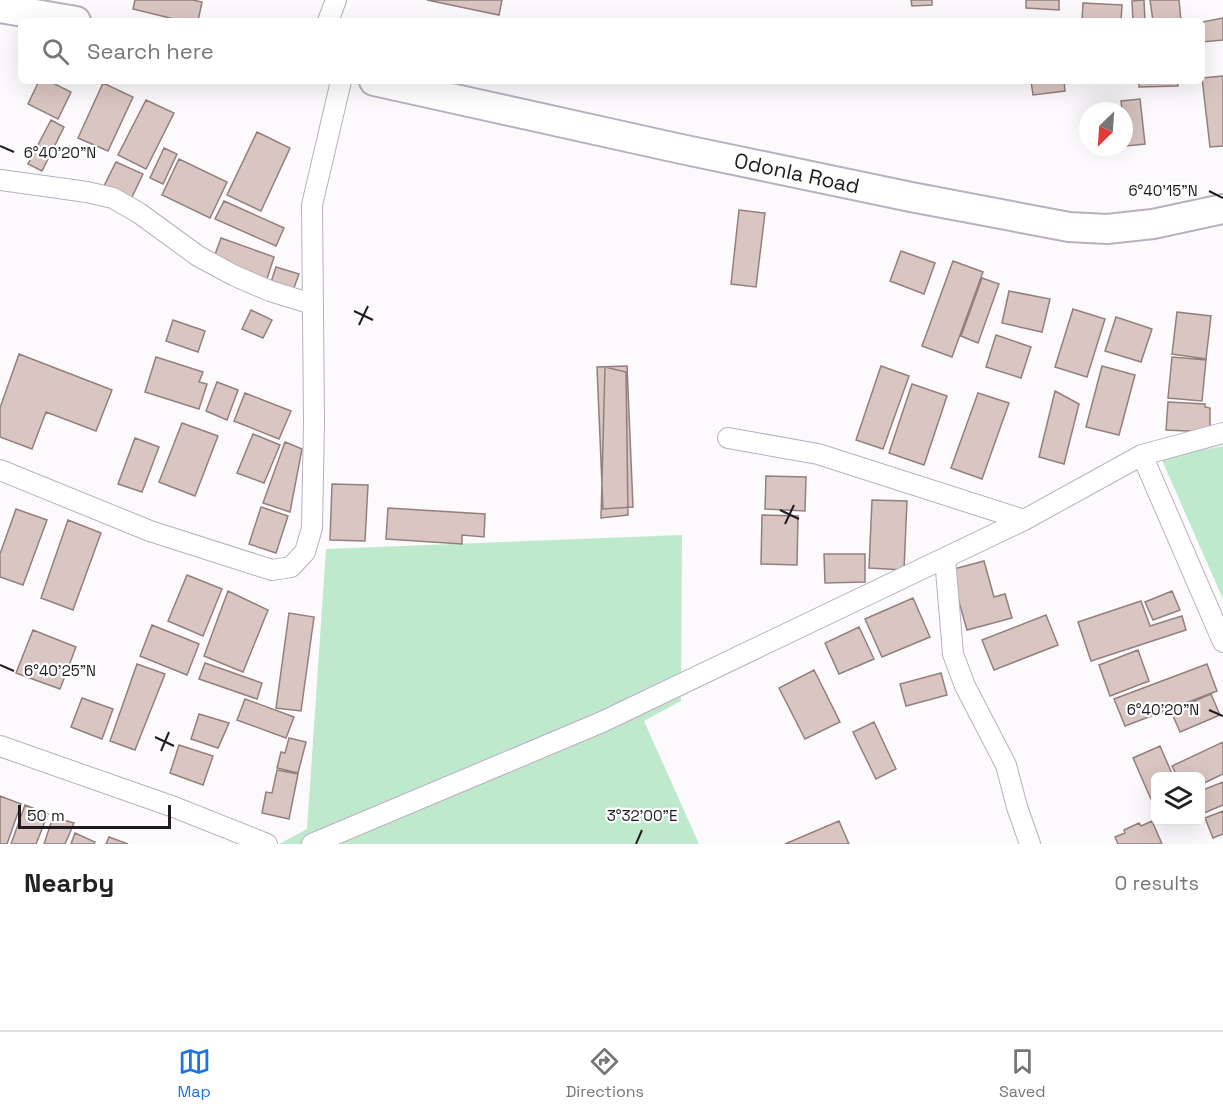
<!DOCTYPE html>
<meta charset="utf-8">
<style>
:root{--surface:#fff;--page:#f2f2f2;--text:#222;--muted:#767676;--line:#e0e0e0;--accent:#1a73e8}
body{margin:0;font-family:"Space Grotesk",sans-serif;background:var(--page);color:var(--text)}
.controls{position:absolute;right:18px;bottom:18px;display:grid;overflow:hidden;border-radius:9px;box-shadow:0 6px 24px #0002}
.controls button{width:54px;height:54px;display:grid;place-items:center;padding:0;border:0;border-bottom:2px solid var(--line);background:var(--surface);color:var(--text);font:30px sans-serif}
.compass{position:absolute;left:1079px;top:102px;width:54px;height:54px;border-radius:50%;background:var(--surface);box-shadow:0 6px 24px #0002;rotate:205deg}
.scale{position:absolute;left:18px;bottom:15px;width:153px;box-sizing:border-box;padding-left:6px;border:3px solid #1f1b21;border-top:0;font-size:16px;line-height:21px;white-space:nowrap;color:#1f1b21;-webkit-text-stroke:4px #fff;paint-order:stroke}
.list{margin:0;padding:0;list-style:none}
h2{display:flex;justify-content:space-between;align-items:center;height:78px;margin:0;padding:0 24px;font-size:26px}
h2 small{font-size:20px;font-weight:400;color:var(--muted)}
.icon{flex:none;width:33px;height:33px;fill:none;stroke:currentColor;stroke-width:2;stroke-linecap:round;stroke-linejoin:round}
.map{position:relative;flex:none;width:1223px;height:844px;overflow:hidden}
.search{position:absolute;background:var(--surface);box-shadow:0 6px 24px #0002;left:18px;right:18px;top:18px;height:66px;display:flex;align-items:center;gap:15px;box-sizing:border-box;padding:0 21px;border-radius:9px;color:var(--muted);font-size:22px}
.sheet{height:186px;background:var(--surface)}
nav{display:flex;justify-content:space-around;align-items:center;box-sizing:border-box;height:84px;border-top:2px solid var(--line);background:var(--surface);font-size:16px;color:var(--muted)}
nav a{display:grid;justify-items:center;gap:3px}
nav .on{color:var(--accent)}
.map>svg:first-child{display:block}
.green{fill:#bfe9cd}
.building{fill:#d9c5c1;stroke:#93807d;stroke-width:1.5}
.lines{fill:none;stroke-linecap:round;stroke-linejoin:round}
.street-casing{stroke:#b9b0bf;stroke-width:22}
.secondary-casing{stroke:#b9b0bf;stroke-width:32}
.street{stroke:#fff;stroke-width:20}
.secondary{stroke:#fff;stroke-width:28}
.ticks{fill:none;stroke:#1f1b21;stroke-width:2}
.labels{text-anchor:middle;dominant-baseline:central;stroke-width:4.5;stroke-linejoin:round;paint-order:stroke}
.street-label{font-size:21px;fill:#1f1b21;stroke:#fff}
.ticks-label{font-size:15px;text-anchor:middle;fill:#1f1b21;stroke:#fff;stroke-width:4.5;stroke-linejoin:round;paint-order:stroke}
</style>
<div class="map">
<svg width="1223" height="844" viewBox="0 0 1223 844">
<rect width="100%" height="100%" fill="#fcfafd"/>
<path class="green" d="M1223 446V599L1161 458Z
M682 535 681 701 644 721 699 844H279L307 829 326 549Z"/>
<path class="building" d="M135 0H193L202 2 198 21H182L133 9Z
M427 0H502L499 15Z
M911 0H932V5L912 6Z
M1026 0H1059V10L1026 8Z
M1144 0 1145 21H1133L1132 1Z
M1150 0H1179L1181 21H1153Z
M1083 3 1122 5 1121 21H1082Z
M1223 18V40L1202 42V22Z
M1223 76V146L1210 147 1202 78Z
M39 81H49L71 92 58 119 28 104Z
M1031 81H1064L1065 91 1033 95Z
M1139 81H1178V86L1139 87Z
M103 83 133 97 108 151 78 138Z
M1140 99 1145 144 1126 146 1124 111H1122L1121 101Z
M146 100 174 113 146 169 118 155Z
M51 120 64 127 42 171 28 164Z
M257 132 290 148 261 211 227 195Z
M164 148 177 154 163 184 150 178Z
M179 159 227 182 210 218 162 195Z
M116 162 143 174 131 199 104 186Z
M224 201 284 228 276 246 215 219Z
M739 210 765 213 756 287 731 284Z
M221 238 274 257 266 282 212 263Z
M901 251 935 263 924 294 890 281Z
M953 261 983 272 952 357 922 346Z
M276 267 299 274 292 293 270 285Z
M982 278 999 284 978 343 961 336Z
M1009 291 1050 299 1042 332 1002 323Z
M1073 309 1105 319 1087 377 1055 367Z
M251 310 272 320 263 338 242 329Z
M1177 312 1211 316 1206 359 1172 354Z
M1116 317 1152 329 1141 362 1105 351Z
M173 320 205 331 198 352 166 341Z
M996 335 1031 347 1021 378 986 367Z
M19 354 112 390 96 431 46 412 32 449 0 437V408Z
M156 357 203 372 199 382 207 384 199 409 145 392Z
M1172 357 1206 360 1202 401 1168 398Z
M627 366 633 507 603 509 597 367Z
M881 366 909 376 883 449 856 440Z
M1102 366 1135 375 1119 435 1086 427Z
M605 367 626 372 628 515 601 518Z
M217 382 238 390 227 420 206 411Z
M912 384 947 396 924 465 889 453Z
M1055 391 1079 404 1064 464 1039 457Z
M245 393 291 411 279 439 234 421Z
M978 393 1009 403 982 479 951 468Z
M1168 402 1205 404V407L1210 408V432L1166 430Z
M182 423 218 436 195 496 159 482Z
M253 434 280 445 264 483 237 473Z
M135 438 159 447 142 492 118 484Z
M285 442 302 449 290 512 263 503Z
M766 476 806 477 805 511 765 509Z
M332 484 368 485 365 541 330 540Z
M872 500 907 501 904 570 869 568Z
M261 507 288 516 276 553 249 544Z
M388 508 485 514 484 537 462 535V544L386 539Z
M16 509 47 520 23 585 0 577V554Z
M762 515 798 516 797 565 761 564Z
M68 520 101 533 73 610 41 598Z
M824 554H865V582L825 583Z
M984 561 994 597 1005 594 1012 618 967 630 950 570Z
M187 575 222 589 203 636 168 621Z
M228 591 268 610 243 672 204 656Z
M1172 591 1180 610 1153 620 1145 602Z
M913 598 930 637 882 657 865 619Z
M1141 601 1150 626 1182 616 1186 630 1091 661 1078 622Z
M289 613 314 617 301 711 276 708Z
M1046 615 1058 645 994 670 982 640Z
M152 625 199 644 187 675 140 656Z
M859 627 874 659 839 674 825 643Z
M33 630 76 647 60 689 16 673Z
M1138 650 1149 681 1110 696 1099 665Z
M205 663 262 683 257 699 199 679Z
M137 664 165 674 135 750 110 741Z
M1207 664 1217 691 1125 726 1114 699Z
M814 670 840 722 805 739 779 688Z
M941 673 947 695 906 706 900 684Z
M1211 694 1220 715 1180 732 1171 711Z
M82 698 113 709 102 739 71 727Z
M245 699 294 717 286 738 237 720Z
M199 714 229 723 218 748 191 739Z
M874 722 896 769 876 779 853 732Z
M289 738 306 742 298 773 277 768 281 752 285 753Z
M1223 742V774L1200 785V776H1177L1172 766Z
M179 745 213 756 203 785 170 773Z
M1160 746 1173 776H1156V805L1154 806 1133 758Z
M277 770 298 774 289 819 262 813 266 792 272 793Z
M1223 782V805L1202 814 1200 791Z
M0 796 21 804 7 844H0Z
M25 805 48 814 36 844H11Z
M1223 811V834L1213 838 1205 818Z
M53 817 74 823 65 844H44Z
M839 821 849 844H785Z
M1152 821 1162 844H1118L1115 837 1125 833 1124 830 1139 823 1141 826Z
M75 833 95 842 94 844H71Z
M109 837 128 844H106Z"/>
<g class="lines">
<defs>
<path id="street" d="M328 21 336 0
M0 180 87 192 113 198 139 213 198 256 235 276 270 291 312 304
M728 438 818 454 1024 520
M1142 455 1223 642
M0 470 150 531 272 570 291 567 305 552 312 528 314 422 312 205 341 81
M945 558 953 654 965 686 1006 765 1017 807 1030 844
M0 746 174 807 267 844
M312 844 602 722 1024 520 1142 455 1223 433"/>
<path id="secondary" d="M0 8 76 21
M374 81 681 149 911 197 1069 227 1107 229 1153 224 1223 209"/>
</defs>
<use href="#street" class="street-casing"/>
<use href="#secondary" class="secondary-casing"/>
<use href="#street" class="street"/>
<use href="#secondary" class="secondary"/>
</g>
<path class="ticks" d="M0 146 14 152M1209 191 1223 198M354 311 373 320M359 325 368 306M780 510 799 519M785 524 794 505M0 665 14 671M1209 710 1223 716M155 737 174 746M161 751 169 732M636 844 642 830"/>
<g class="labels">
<g class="street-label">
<text transform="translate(797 173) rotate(12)">Odonla Road</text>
</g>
</g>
<g class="ticks-label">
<text x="60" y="158">6°40'20"N</text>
<text x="1163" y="196">6°40'15"N</text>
<text x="60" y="676">6°40'25"N</text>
<text x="1163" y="715">6°40'20"N</text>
<text x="642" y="821">3°32'00"E</text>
</g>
</svg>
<div class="controls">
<button><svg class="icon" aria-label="layers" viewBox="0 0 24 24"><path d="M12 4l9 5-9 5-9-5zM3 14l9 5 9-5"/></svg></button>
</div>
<svg class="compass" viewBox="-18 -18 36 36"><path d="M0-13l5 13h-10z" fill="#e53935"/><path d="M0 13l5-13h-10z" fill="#767676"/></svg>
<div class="scale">50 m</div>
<div class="search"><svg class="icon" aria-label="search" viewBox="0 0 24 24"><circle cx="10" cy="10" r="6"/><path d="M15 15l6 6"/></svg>Search here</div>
</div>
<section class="sheet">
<h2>Nearby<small>0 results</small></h2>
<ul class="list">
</ul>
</section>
<nav>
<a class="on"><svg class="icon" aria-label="map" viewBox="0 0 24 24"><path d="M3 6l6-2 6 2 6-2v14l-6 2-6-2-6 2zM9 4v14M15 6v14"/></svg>Map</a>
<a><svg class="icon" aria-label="directions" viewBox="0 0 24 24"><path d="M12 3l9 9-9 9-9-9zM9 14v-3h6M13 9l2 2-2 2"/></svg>Directions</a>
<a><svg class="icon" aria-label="saved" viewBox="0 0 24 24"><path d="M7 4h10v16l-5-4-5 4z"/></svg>Saved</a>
</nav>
